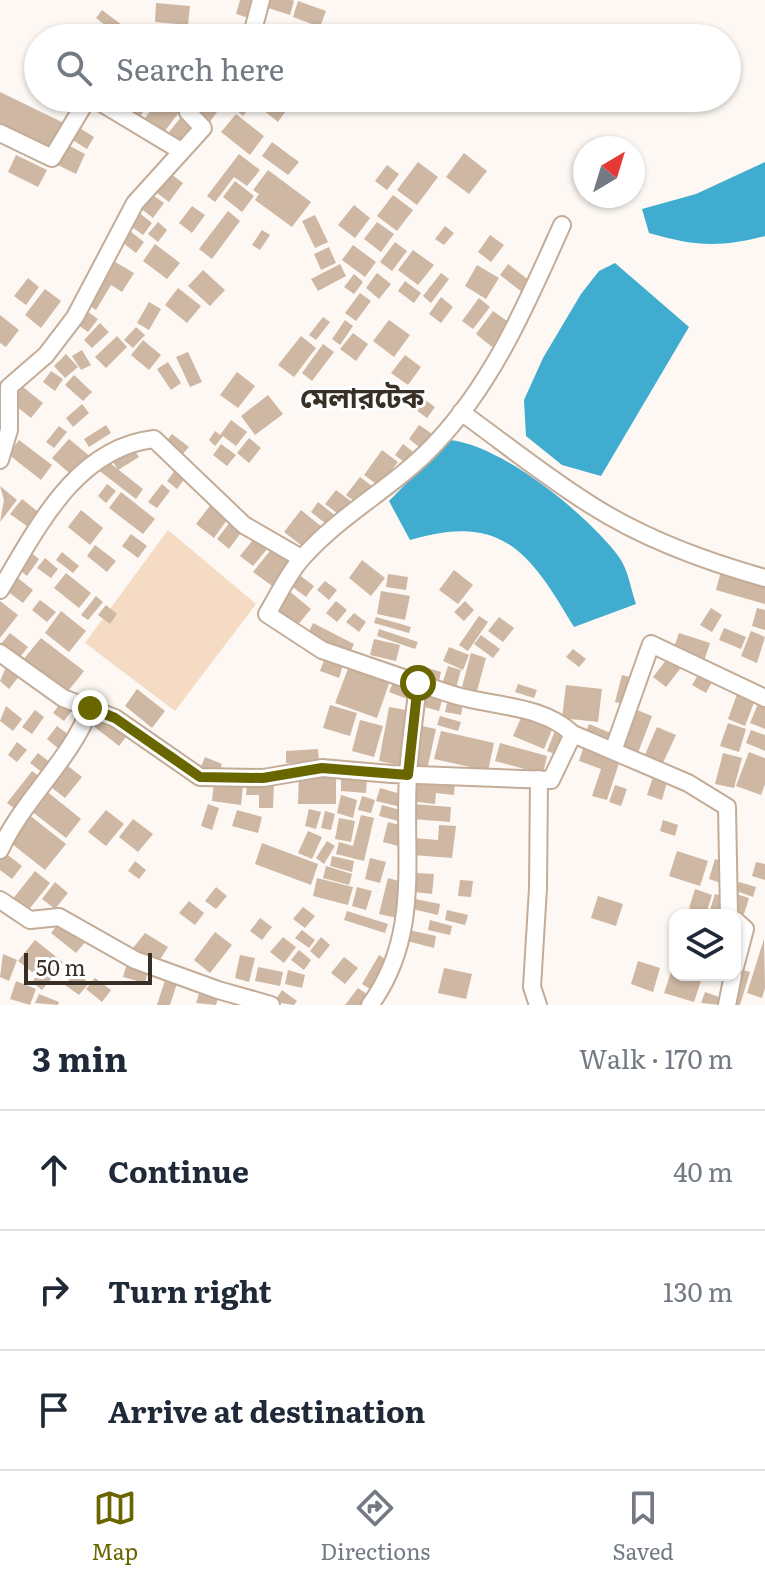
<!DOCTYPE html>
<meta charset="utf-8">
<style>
:root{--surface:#fff;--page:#f6f6f7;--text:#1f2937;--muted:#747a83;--line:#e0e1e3;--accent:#696600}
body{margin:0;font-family:Literata,"Noto Sans Bengali",serif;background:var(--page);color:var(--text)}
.controls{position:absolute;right:24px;bottom:24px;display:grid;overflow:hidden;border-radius:16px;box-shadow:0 2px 6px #0004}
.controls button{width:72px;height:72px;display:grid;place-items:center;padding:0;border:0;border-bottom:2px solid var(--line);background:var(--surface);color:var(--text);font:40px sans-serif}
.compass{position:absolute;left:573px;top:136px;width:72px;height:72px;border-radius:50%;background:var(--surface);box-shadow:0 2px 6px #0004;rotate:38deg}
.scale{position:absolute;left:24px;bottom:20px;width:128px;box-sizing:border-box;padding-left:8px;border:4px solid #382f27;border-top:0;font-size:22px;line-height:28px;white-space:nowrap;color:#382f27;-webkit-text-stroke:6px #fff;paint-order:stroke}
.stop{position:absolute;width:24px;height:24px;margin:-18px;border:6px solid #696600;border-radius:50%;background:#fff}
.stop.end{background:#696600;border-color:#fff;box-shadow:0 2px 8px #0008}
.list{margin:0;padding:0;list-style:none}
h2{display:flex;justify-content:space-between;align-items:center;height:104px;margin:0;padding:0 32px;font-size:34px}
h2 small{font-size:26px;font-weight:400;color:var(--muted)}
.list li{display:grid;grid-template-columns:52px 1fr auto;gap:24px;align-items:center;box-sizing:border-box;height:120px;padding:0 32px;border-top:2px solid var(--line)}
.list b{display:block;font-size:30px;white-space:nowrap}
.list em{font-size:26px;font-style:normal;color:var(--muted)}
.icon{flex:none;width:44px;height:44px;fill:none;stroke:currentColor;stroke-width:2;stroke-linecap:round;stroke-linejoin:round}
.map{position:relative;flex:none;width:765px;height:1005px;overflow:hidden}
.search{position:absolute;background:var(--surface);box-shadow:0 2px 6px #0004;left:24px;right:24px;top:24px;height:88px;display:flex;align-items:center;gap:20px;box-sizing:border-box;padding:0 28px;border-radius:44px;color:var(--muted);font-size:30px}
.sheet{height:464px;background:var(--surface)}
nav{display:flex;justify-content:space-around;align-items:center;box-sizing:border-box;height:112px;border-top:2px solid var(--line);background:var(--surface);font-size:22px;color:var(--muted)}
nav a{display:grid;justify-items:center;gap:4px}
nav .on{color:var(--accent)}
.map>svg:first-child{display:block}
.green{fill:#f5dbc3}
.water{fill:#3facd0}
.building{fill:#ceb7a3}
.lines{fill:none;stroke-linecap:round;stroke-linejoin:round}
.minor-casing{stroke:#c3ac98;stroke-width:20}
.minor{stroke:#fff;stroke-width:16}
.route{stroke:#696600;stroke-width:10}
.labels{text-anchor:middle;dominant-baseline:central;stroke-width:6;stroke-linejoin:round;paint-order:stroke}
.quarter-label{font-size:28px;font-weight:bold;fill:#382f27;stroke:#fff}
</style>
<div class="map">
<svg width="765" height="1005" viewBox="0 0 765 1005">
<rect width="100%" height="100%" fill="#fdf8f3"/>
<path class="green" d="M168 530 256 604 175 711 85 643Z"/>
<path class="water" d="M765 162V236C719 248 694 246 649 233L642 209 696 194Z
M615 263 689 327 601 476 562 465 526 436 524 400 543 358 581 294 599 271Z
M449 440C501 444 589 516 619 557 628 569 631 590 636 604L574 627C530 553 503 512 410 540L389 501Z"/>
<path class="building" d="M240 0H254L252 19 236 14Z
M264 0H292L294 1 290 15 262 6Z
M298 1 326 11 320 27 293 17Z
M156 3 190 6 188 25 155 22Z
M102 10 126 28 120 37 96 18Z
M166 25 179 34 176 38H157Z
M0 92 66 124 53 152 0 126Z
M129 98H141L149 104 138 119 122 107Z
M160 98 180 111 161 136 142 122Z
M203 98 225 101 209 123 193 111Z
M244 98H275L288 108 278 122 253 102 243 116 235 109Z
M236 114 264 136 250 155 221 132Z
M181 117 194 127 180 147 166 136Z
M78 127 94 137 87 149 71 139Z
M272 142 299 162 288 175 262 156Z
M66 144 85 154 76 174 56 164Z
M464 153 487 171 469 194 446 177Z
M239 154 260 170 247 186 234 177 215 202 207 196Z
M16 155 47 170 38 187 8 172Z
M418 162 438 177 417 205 397 190Z
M387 165 399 174 387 190 375 181Z
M268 170 311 202 292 227 255 200 259 194 253 190Z
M167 171 183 183 169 202 153 190Z
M235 181 254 196 242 212 223 197Z
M150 193 164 203 153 218 139 207Z
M393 195 413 210 397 231 377 216Z
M354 205 370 218 355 238 338 225Z
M192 206 205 215 192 233 179 223Z
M137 211 152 223 143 235 128 224Z
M228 211 240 221 212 259 199 249Z
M315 215 328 242 315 248 302 221Z
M158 222 167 230 158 242 148 234Z
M377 222 394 234 381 252 364 239Z
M445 226 454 233 444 245 435 239Z
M126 228 144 242 136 253 118 239Z
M262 230 270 235 260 250 252 245Z
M490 235 504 245 491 262 478 252Z
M395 242 407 251 392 271 380 262Z
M155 244 180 263 167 279 143 261Z
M353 245 376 262 365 277 342 260Z
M329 247 336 263 321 270 314 254Z
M413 250 434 265 418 285 398 270Z
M110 259 134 273 122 292 111 285 96 310 84 302Z
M340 264 346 276 318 291 311 279Z
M508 264 530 281 522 292 500 275Z
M477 265 499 278 486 299 465 286Z
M203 270 225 290 210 306 188 286Z
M377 273 391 284 379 299 366 288Z
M441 273 449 279 431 303 423 296Z
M354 274 363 282 354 294 344 287Z
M28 278 39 287 26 305 14 296Z
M405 281 421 293 414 303 398 291Z
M178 288 201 306 187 323 165 305Z
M45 289 61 301 41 328 25 315Z
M360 293 371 301 356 321 345 313Z
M441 297 453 307 441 323 429 314Z
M479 298 490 307 473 329 462 321Z
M149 302 161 309 149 330 137 323Z
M84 309 98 319 88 332 74 322Z
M493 311 510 323 492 347 476 334Z
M0 315 19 330 6 347 0 343Z
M323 317 330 322 316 340 309 335Z
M345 320 353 326 340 345 332 339Z
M389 320 410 335 394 357 373 341Z
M100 323 109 332 92 348 84 340Z
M136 327 145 335 133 348 124 340Z
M353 333 368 344 356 361 340 349Z
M117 336 127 347 106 368 95 357Z
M301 336 316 348 294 377 278 365Z
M143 340 161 355 149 370 131 355Z
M323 344 334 352 312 381 302 373Z
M82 350 91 365 81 370 72 356Z
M188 352 202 382 190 387 176 357Z
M66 354 78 367 65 378 54 366Z
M405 355 421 367 408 385 391 373Z
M168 362 181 383 171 390 157 369Z
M51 371 63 379 55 391 43 382Z
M237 372 255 386 238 408 220 395Z
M74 375 92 392 83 401 65 385Z
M23 387 43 403 31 418 11 402Z
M417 394 435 407 427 418 409 405Z
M268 395 283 414 255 435 241 416Z
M82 404 89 413 73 427 66 418Z
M231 420 247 432 236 446 223 436 215 446 209 440 215 431 220 435Z
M106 425 111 433 89 447 84 439Z
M419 425 434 435 423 450 409 439Z
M59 426 67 432 54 448 46 442Z
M172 434 189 447 180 457 164 444Z
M249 438 261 448 249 463 237 453Z
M69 439 92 458 75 478 52 458Z
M19 440 52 465 41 480 8 454Z
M130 444 139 457 118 470 110 457Z
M221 444 236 455 227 466 213 455Z
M403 444 416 454 408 465 395 455Z
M382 450 398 462 379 486 364 475Z
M105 459 143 489 136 499 97 469Z
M179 465 189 473 177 489 167 481Z
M360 477 372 486 358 504 346 495Z
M107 484 116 491 106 503 98 496Z
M162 484 170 491 157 508 148 502Z
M0 486 17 500 0 522 4 500Z
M336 490 352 502 341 516 325 504Z
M121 492 155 519 143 534 109 508Z
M22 499 42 515 31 529 10 514Z
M318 502 337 517 330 527 311 512Z
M212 503 229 517 214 538 196 524Z
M81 510 103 528 90 545 68 527Z
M301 510 322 527 306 549 284 532Z
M231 521 243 530 229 549 217 539Z
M131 534 147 546 138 558 122 546Z
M256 536 269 547 253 566 240 556Z
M95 545 116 561 107 572 87 556Z
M273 547 294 563 275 588 253 572Z
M30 552 39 559 27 576 17 568Z
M62 552 79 566 73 573 56 560Z
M45 558 58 569 51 578 37 568Z
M362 560 385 578 371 596 349 578Z
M454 570 473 585 458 604 439 590Z
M721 571 765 584V604L716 590Z
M66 573 91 593 79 608 54 588Z
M298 574 314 586 306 597 290 585Z
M388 574 408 577 406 590 386 587Z
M14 575 33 590 23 603 3 588Z
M325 581 337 590 329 600 317 590Z
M288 590 311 609 296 627 273 609Z
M381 591 410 596 405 620 377 614Z
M96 596 103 602 88 620 81 615Z
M40 600 56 612 47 622 32 610Z
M0 601 18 615 0 638Z
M336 601 347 610 337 622 326 613Z
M465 601 474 610 464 621 454 612Z
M106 605 117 614 110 624 98 615Z
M711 608 722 615 712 632 700 625Z
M757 608 765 610V630L752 626Z
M61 611 86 631 69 652 45 633Z
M354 613 366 622 359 632 346 622Z
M479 616 488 622 468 651 459 645Z
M376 617 411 627 409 633 374 623Z
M499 617 514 628 503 642 488 631Z
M313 623 354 644 348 657 307 636Z
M724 628 746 637 741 649 719 640Z
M379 629 418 642 415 649 377 636Z
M751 631 765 637 757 663 741 656Z
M10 633 28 647 17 661 0 645Z
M679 633 710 643 704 661 673 650Z
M481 635 500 649 493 658 474 644Z
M41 638 84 671 65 695 22 661Z
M374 639 400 645 396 661 370 655Z
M449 647 469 655 463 670 443 661Z
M573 649 586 659 579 667 566 657Z
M471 653 486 658 477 691 462 687Z
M326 655 344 662 339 678 320 671Z
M667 659 680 669 666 687 653 677Z
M7 665 20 675 9 689 0 681Z
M349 666 390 681 377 718 335 703Z
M421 666 441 672 438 685 417 679Z
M448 666 461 670 456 688 442 684Z
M700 672 713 680 706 693 692 685Z
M622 675 634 678 627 705 615 702Z
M394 680 415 688 410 700 389 692Z
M518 684 537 690 534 698 515 692Z
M566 685 602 689 598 722 562 718Z
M137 689 165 711 152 728 125 706Z
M422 690 443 697 439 711 417 705Z
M737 694 755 700 745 726 728 719Z
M448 699 463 703 461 715 445 712Z
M62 701 72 710 64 721 53 713Z
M758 704 765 707V729L750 723Z
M330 705 357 713 350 736 323 728Z
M6 706 22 719 13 731 0 721Z
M389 707 412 711 402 766 379 761Z
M632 708 652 716 636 758 616 750Z
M35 710 44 717 32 734 22 727Z
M524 711 554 725 544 749 513 736Z
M99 716 126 737 119 746 92 725Z
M440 716 461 722 458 731 437 725Z
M360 720 383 726 374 757 352 751Z
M728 723 746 729 739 752 720 746Z
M589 724 613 734 609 744 585 734Z
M418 725 436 729 427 770 409 767Z
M57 726 69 735 59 749 47 739Z
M657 727 676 735 661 767 643 759Z
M556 728 569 733 560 756 547 751Z
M751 730 765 735V751L746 743Z
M441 731 494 743 488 771 434 759Z
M17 742 27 750 17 762 8 755Z
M500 743 547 756 543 774 495 761Z
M584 745 621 757 607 800 592 796 601 769 579 761Z
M318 749 319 762 286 763V751Z
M749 752 765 758V784L761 795 736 786Z
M38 753 51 763 43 773 30 763Z
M723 753 742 758 734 788 715 784Z
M205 757 222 764 218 775 200 769Z
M64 763 82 777 65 798 47 784Z
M32 771 43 779 18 811 7 803Z
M299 774 336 775V804H298Z
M341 776 367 778 366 793 341 791Z
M411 777 455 781 454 795 436 793 435 804 409 801Z
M653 777 667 782 662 800 647 795Z
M214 782 243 786 241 805 212 801Z
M247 782H274L273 808H259V795H246Z
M615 785 627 789 621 806 609 802Z
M380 788 404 795 401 807 376 801Z
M45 790 81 819 66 838 30 810Z
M341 795 357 800 353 818 337 813Z
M362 796 375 800 371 813 358 810Z
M208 804 219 808 212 830 201 826Z
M413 804 451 807 450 822 412 819Z
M382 805 404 811 402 822 379 816Z
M309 809 321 812 316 829 305 826Z
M106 810 124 824 106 846 88 832Z
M237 810 262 817 258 833 232 826Z
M325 811 335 814 331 830 321 828Z
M28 814 66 844 45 870 7 840Z
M361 815 374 818 364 861 336 854 339 842 353 846Z
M339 818 355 821 351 842 335 839Z
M133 819 153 834 138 852 119 837Z
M663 820 678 825 675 836 660 831Z
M388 822 407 827 402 847 383 842Z
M439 825 456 826 452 858 412 855 414 838 438 840Z
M308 831 322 837 312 859 298 853Z
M327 841 335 846 324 864 316 858Z
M262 843 318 864 311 885 255 864Z
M677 851 708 861 700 886 669 876Z
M4 852 22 866 12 879 0 870V857Z
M332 856 354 861 352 872 330 866Z
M370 858 386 862 380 883 365 879Z
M715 859 727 863 721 883 709 879Z
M135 861 146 870 139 879 128 871Z
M756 862 765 864V880L752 876Z
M326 866 352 874 349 885 323 878Z
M35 871 50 883 27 912 12 900Z
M417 873 434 874 432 894 415 892Z
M317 878 353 887 348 905 313 896Z
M388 878 406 883 397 918 379 914Z
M460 880 473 881 471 897 458 896Z
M55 882 68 893 55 909 42 899Z
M739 882 756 887 753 897 736 891Z
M216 887 227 896 216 909 205 901Z
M357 887 372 891 366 910 352 906Z
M695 889 712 895 706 914 689 908Z
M715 894 729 898 723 915 709 913Z
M736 894 749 898 744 914 730 909Z
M598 896 623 904 616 926 591 918Z
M410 898 440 904 438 915 408 908Z
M189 901 204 913 195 925 179 913Z
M303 907 315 916 305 928 293 919Z
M447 910 468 915 465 925 445 920Z
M347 911 388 924 385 933 344 920Z
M260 918 272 927 262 940 250 931Z
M430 920 452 926 450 935 428 930Z
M60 921 86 941 76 953 51 933Z
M302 930 315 940 309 948 295 938Z
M409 930 436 936 434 948 407 941Z
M215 932 232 945 210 973 194 960Z
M145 933 168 947 156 966 129 953Z
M283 937 296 947 284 963 270 952Z
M321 937 330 945 319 959 310 951Z
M764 939 765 988 762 998 747 993Z
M35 940 64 963 42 990 32 982 37 976 18 961Z
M299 950 311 960 304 970 291 960Z
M3 954 17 960 9 981 0 977Z
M240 955 255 958 249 982 235 978Z
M379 955 392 963 375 992 362 984Z
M344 957 358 968 345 984 331 973Z
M128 960 149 967 145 983 123 977Z
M638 961 660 968 653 992 631 984Z
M258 967 283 972 280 986 255 981Z
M444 968 472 974 466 999 438 993Z
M740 969 750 972 740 1005H728Z
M288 970 305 975 302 988 285 984Z
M75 972 89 983 79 995 65 985Z
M671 972 701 981 694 1002 664 993Z
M167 974 179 977 170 1005H157Z
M95 978 111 990 102 1002 86 989Z
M16 981 36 989 30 1005 10 999Z
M201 987 220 992 216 1005 196 1003Z
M358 988 371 997 365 1005H345Z
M282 990 297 1001 294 1005 274 1002Z
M705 992 722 998 720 1005 701 1003Z
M39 994 59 1002 58 1005 35 1003Z"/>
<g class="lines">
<defs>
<path id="minor" d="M251 38 261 0
M93 98 181 151
M0 133 52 158 88 98
M461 412C504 443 546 477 591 505 644 539 704 561 765 578
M0 460 9 430V387L46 355 75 317 135 203 203 128 188 112 195 98
M0 590C37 529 75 448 154 439L244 525 301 558
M0 653 63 698 115 718 200 777 263 778 322 768 391 774 551 780 573 734 688 783 727 807 729 915
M418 683 322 650 267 614C278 596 288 573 303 557 341 514 394 487 433 446 493 384 527 303 562 225
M613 751 651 644 765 698
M0 850C23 799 71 760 90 708
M0 900 30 920 59 917 135 960 218 990 271 1005
M735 920 745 929 735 967
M370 1005C422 934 403 857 408 775 410 744 415 714 418 683 434 688 450 695 466 698 503 707 544 707 573 734
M538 1005 532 987 538 888 539 779
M727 1005 733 975"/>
</defs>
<use href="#minor" class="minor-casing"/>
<use href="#minor" class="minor"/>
</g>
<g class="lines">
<path class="route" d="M90 708 115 718 200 777 263 778 322 768 408 775 418 683"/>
</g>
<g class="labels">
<g class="quarter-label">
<text x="362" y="396">মেলারটেক</text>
</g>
</g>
</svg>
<div class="controls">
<button><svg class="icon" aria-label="layers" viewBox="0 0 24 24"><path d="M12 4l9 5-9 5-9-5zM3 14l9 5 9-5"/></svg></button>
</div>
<svg class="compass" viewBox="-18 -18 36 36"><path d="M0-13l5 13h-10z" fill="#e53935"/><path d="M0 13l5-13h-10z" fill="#747a83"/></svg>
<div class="scale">50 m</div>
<div class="stop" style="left:418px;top:683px"></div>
<div class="stop end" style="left:90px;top:708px"></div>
<div class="search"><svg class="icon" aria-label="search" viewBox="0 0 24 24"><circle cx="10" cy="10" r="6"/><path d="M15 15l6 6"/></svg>Search here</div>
</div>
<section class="sheet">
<h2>3 min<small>Walk · 170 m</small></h2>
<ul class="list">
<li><svg class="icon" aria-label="ahead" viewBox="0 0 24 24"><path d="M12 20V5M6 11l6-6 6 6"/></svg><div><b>Continue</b></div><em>40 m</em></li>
<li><svg class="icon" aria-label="right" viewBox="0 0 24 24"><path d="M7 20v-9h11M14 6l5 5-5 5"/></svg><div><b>Turn right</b></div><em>130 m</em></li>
<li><svg class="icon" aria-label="arrive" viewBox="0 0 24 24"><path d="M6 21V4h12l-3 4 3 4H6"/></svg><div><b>Arrive at destination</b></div></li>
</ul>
</section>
<nav>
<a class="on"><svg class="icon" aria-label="map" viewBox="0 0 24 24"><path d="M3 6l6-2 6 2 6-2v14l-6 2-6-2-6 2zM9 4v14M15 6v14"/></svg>Map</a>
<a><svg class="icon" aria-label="directions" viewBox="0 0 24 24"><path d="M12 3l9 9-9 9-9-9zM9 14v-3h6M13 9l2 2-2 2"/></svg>Directions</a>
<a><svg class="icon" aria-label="saved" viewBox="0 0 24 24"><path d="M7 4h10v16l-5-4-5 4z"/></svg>Saved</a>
</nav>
